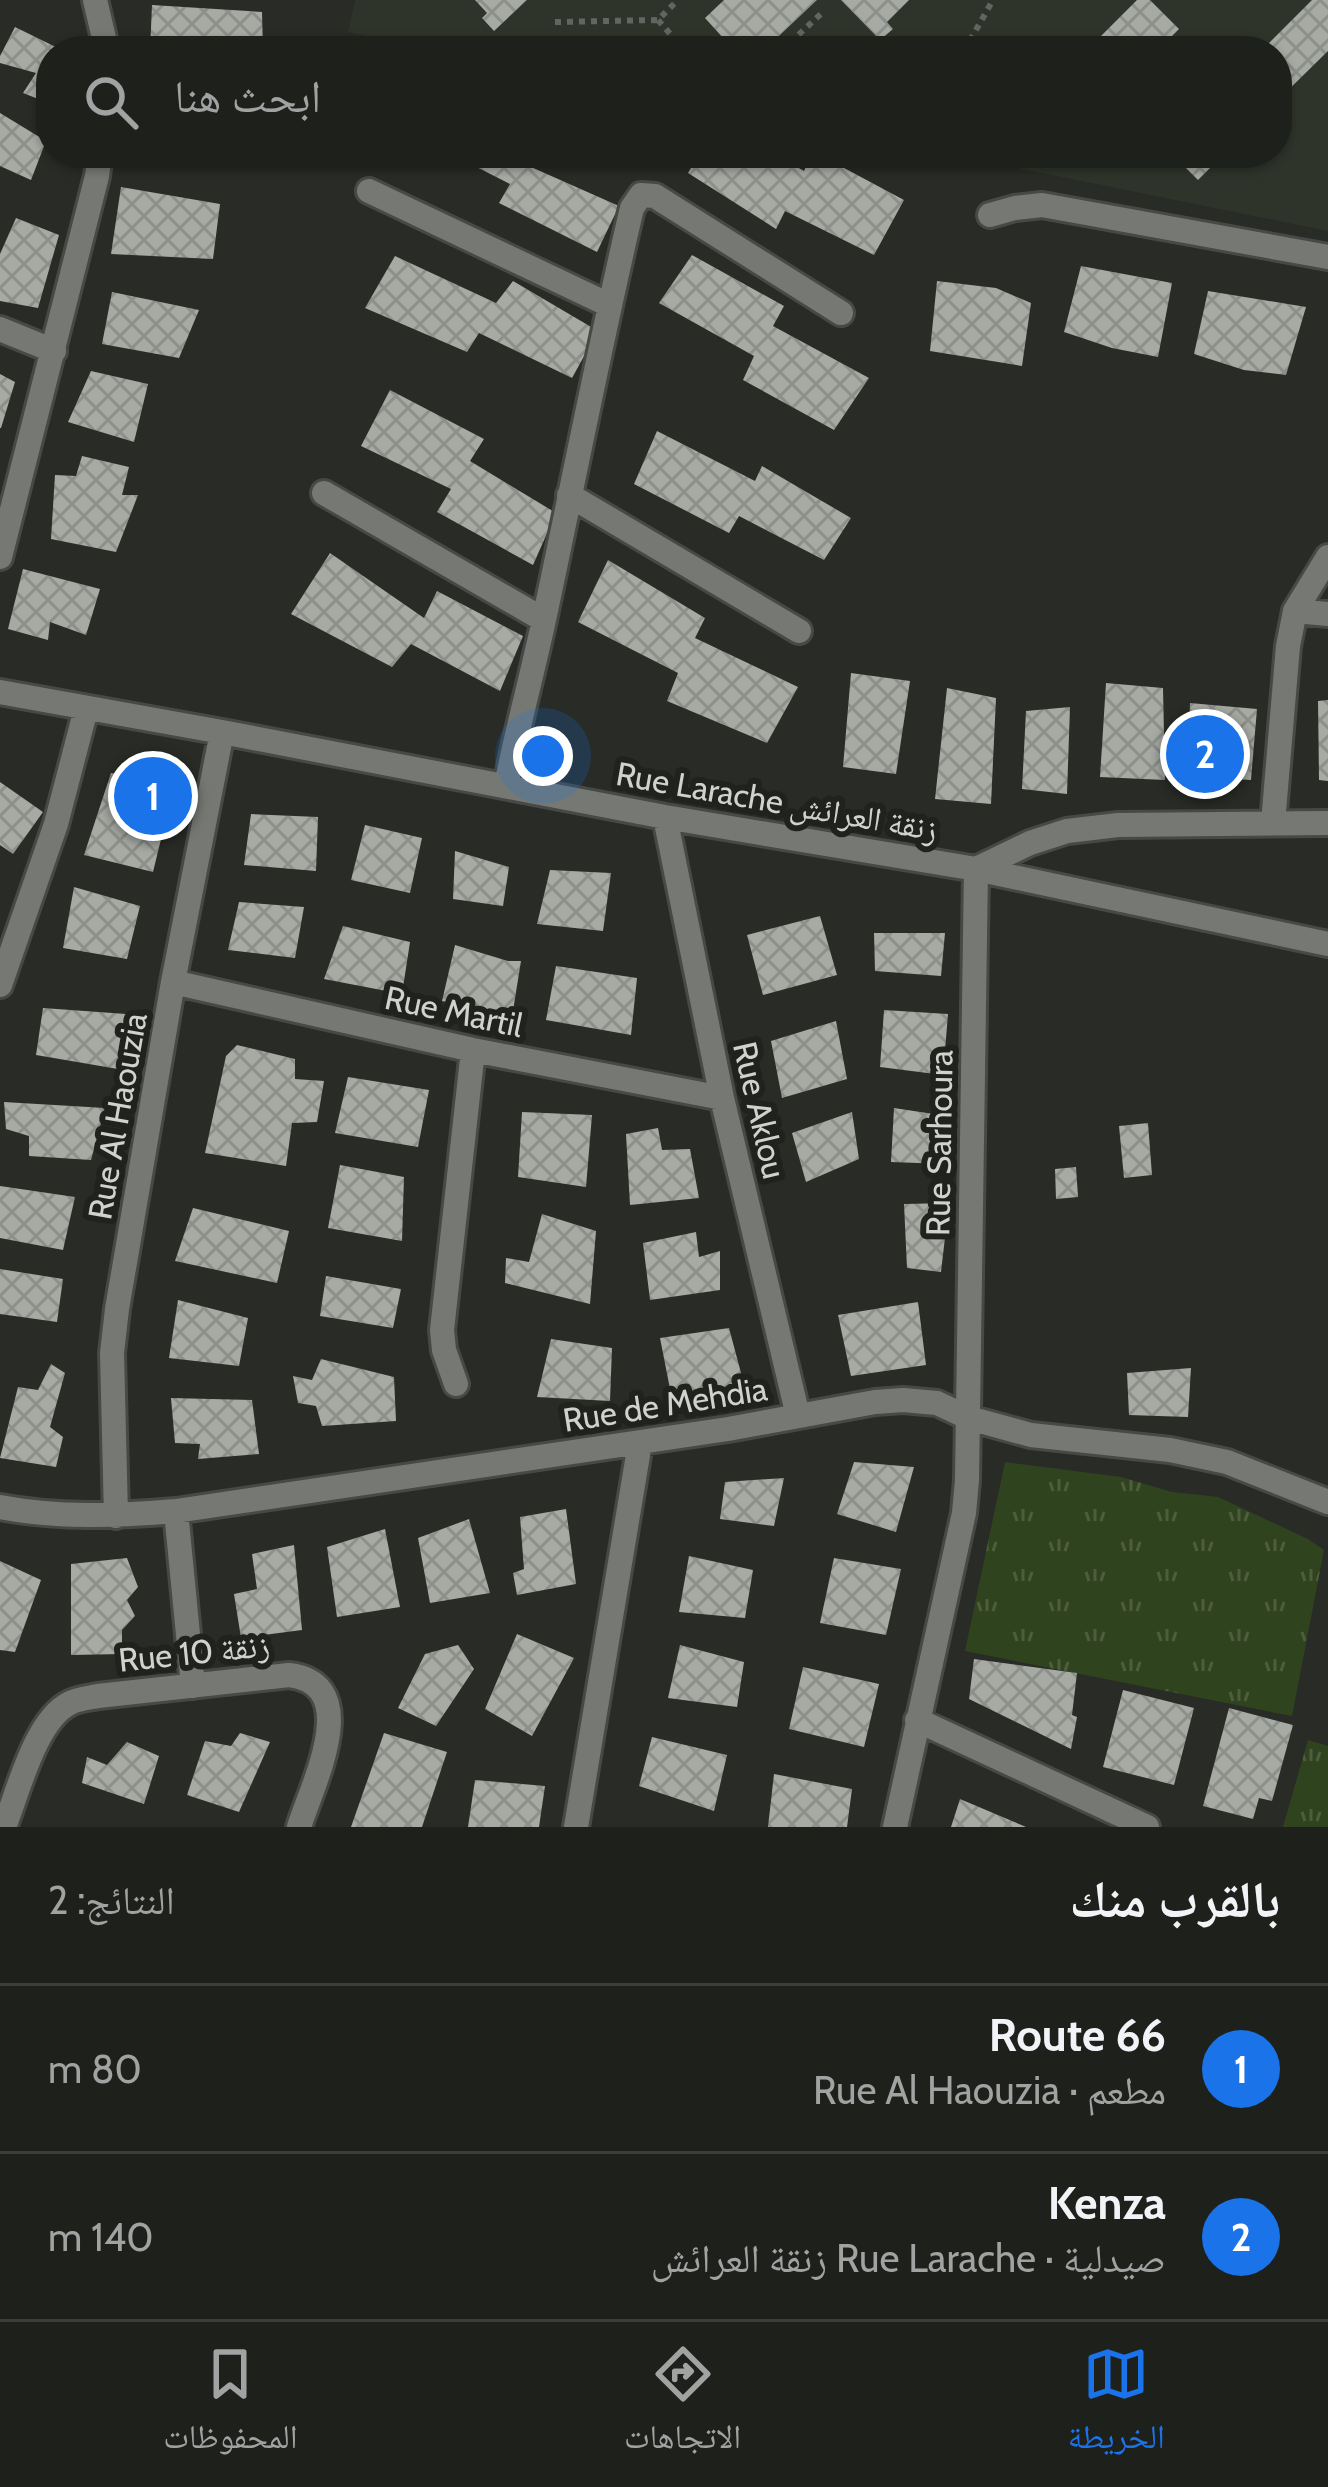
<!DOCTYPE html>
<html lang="ar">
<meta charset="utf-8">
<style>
:root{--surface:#1e201c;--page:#2b2d29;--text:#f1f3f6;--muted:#a1a3a3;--line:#3c3e3b;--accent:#1a73e8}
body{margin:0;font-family:Cabin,"Noto Naskh Arabic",sans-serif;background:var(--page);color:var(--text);direction:rtl}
.you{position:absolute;left:543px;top:756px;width:42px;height:42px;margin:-30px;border:9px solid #fff;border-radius:50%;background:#1a73e8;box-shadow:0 0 0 18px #1a73e833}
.badge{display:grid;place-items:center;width:78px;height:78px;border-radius:50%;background:var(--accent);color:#fff;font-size:39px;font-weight:700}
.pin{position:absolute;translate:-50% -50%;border:6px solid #fff;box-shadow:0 3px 12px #0006}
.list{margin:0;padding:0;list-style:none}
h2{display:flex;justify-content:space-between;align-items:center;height:156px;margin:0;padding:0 48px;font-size:51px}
h2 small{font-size:39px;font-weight:400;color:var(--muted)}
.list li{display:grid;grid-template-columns:78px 1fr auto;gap:36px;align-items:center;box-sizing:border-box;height:168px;padding:0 48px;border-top:3px solid var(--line)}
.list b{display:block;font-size:45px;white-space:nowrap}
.list p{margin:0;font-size:39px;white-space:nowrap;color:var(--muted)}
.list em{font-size:39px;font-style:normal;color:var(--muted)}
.icon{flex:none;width:66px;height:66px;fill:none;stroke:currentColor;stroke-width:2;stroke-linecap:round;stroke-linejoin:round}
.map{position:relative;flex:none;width:1328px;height:1827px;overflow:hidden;direction:ltr}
.search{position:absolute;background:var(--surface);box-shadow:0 3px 9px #0004;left:36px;right:36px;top:36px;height:132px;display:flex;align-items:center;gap:30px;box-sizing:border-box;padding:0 42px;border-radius:48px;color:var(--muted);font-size:45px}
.sheet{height:492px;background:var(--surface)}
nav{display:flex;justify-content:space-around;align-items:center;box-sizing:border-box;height:168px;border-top:3px solid var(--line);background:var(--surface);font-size:33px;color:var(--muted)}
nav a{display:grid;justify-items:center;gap:6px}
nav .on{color:var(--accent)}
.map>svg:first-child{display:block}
.built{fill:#2e342a}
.grass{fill:url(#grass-tufts)}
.building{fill:url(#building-cross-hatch)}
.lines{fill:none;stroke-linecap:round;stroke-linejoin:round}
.minor-casing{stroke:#464945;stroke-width:30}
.path{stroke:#626561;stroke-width:6;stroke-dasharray:6 6;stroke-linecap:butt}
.minor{stroke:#767973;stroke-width:24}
.labels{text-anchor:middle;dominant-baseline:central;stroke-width:12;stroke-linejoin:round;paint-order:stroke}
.street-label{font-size:33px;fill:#d0d2cf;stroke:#1f221d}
</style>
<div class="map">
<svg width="1328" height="1827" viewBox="0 0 1328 1827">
<defs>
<pattern id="grass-tufts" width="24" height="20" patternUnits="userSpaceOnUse" patternTransform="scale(3)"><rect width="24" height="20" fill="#30431f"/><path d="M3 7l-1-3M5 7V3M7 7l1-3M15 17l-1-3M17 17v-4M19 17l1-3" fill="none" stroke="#4d5d3e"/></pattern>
<pattern id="building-cross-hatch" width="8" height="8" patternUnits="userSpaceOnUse" patternTransform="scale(3)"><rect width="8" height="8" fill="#a6aaa3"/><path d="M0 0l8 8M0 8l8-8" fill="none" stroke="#8c8f8a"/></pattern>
</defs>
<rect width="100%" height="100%" fill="#282b26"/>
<path class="built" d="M355 0H1328V231L943 153H1277V51H440L348 32Z"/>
<path class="grass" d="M1005 1462 1121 1477 1172 1492 1218 1497 1308 1539 1324 1550 1292 1716 965 1651Z
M1308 1740 1328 1746V1827H1283Z"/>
<path class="building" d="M475 0H527L494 31 482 18 487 13Z
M724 0H817L763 51H735L705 18Z
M841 0H909L887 22 893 29 880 40Z
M1137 0H1150L1179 29 1157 51H1086Z
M1312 0H1328V51L1277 101V51H1261Z
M152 5 262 12 263 51H150Z
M15 27 64 51H51V104L23 93 36 73 0 63V56Z
M0 113 46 141 31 180 0 166Z
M449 153H527L522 163 619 206 597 252 499 203 510 184Z
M700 153H773L804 171 812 153H816L904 200 874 255 785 211 776 229 688 173Z
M1171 153H1225L1198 180Z
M121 187 220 204 213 259 111 254Z
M16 218 59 235 38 308 0 301V254Z
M692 255 784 306 773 326 869 378 834 430 743 380 754 356 659 303Z
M395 256 496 303 513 281 598 331 572 378 479 333 467 352 365 308Z
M1081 266 1172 283 1158 357 1112 348 1064 332Z
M937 281 996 288 1031 303 1022 366 930 351Z
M1208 291 1306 307 1286 375 1244 370 1194 354Z
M112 292 199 310 179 358 102 344Z
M91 371 148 384 134 442 68 422Z
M0 374 15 382 1 428H0Z
M390 390 484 439 470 461 556 513 533 565 437 512 451 489 361 446Z
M657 431 755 481 762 466 851 518 824 560 739 516 729 533 634 484Z
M82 456 129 467 122 495H138L116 552 51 539 55 475 76 476Z
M330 553 424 618 437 591 523 636 500 691 411 644 392 667 291 614Z
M608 560 705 618 695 638 798 687 767 743 667 701 678 673 578 622Z
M23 569 100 589 86 635 50 622 48 640 8 629Z
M851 673 910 681 896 774 843 767Z
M1106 683 1163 688 1165 780 1100 777Z
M947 688 996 698 991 804 935 799Z
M1328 700V781L1319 780 1318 701Z
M1190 703 1257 709 1251 780 1187 776Z
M1070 707 1067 794 1022 789 1026 711Z
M111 773 175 782 153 872 84 855Z
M0 782 43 812 13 854 0 845Z
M251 814 318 817 316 871 244 865Z
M365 825 422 838 410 893 351 880Z
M455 851 509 867 503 906 453 899Z
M550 870 611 873 603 931 537 924Z
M74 887 140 906 127 959 63 948Z
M239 902 304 907 295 958 228 950Z
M820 916 837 975 763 995 747 935Z
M343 926 410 942 402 994 324 979Z
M874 933H945L941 976 875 971Z
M455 945 508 961H521L512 1017 442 1001Z
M556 966 637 978 631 1035 546 1020Z
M43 1008 126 1014 118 1069 36 1055Z
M884 1010 948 1014 943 1075 880 1067Z
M836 1021 847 1079 782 1098 771 1041Z
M237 1045 295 1059V1079L324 1081 317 1122 292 1123 286 1166 205 1153 226 1056Z
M348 1077 429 1090 418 1147 335 1133Z
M4 1102 105 1108 91 1160 29 1156V1136L6 1129Z
M894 1108 947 1116 945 1164 891 1162Z
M522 1112 592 1115 586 1187 518 1177Z
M852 1112 859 1159 806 1182 792 1133Z
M1148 1123 1152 1175 1124 1178 1119 1126Z
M658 1128 662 1150 690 1149 699 1198 630 1205 626 1134Z
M340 1165 404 1177 402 1241 328 1228Z
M1076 1167 1078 1197 1056 1199 1055 1169Z
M0 1186 75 1197 63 1250 0 1238Z
M949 1203 941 1272 907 1268 904 1204Z
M193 1208 289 1231 277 1283 175 1261Z
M542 1214 596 1231 590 1304 505 1283 506 1258 529 1262Z
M696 1232 699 1257 720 1251V1290L650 1300 643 1243Z
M0 1269 63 1279 57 1322 0 1314Z
M326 1276 401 1289 393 1328 320 1316Z
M178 1300 248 1318 239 1366 169 1358Z
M918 1302 926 1365 851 1376 838 1315Z
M729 1328 745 1388 671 1394 660 1338Z
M551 1339 612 1348 610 1401 537 1397Z
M321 1359 394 1377 396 1421 322 1426 316 1406 298 1403 293 1376 312 1380Z
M51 1364 65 1373 50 1427 63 1437 56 1467 0 1458 18 1387 38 1390Z
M1191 1368 1188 1417 1129 1415 1127 1373Z
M171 1398 252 1400 259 1454 198 1459 200 1444 175 1443Z
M854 1462 914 1467 896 1532 837 1514Z
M784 1478 774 1526 720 1519 725 1482Z
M566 1509 576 1584 517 1595 513 1573 524 1569 520 1517Z
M469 1519 490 1593 430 1603 418 1538Z
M385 1529 400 1607 337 1617 327 1547Z
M294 1545 302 1630 241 1638 234 1594 257 1589 252 1554Z
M689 1556 753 1570 745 1618 679 1612Z
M127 1558 138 1587 127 1600 135 1616 122 1630V1654L71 1655V1564Z
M834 1558 901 1569 886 1635 820 1623Z
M0 1561 41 1580 15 1652 0 1650Z
M517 1634 574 1658 532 1736 485 1709Z
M458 1645 474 1669 436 1726 398 1708 425 1654Z
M680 1645 744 1662 737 1707 668 1698Z
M974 1659 1077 1673 1072 1715 1077 1717 1071 1749 969 1699Z
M803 1667 879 1684 864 1747 789 1729Z
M1123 1690 1194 1708 1174 1785 1103 1767Z
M1229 1708 1293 1725 1272 1801 1259 1798 1253 1819 1203 1806Z
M240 1733 270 1742 239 1812 187 1795 205 1741 231 1746Z
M384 1733 447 1752 422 1827H351Z
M652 1737 727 1755 714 1811 639 1786Z
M127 1742 159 1756 144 1804 82 1783 87 1757 107 1765Z
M774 1774 852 1789 847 1827H768Z
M475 1780 545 1786 539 1827H468Z
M960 1799 1026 1827H951Z"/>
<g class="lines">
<defs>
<path id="minor" d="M95 0 107 51
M369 191 609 305
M990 215 1015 208 1042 205 1328 257
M0 329 54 351
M324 493 544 620
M569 495 799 631
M0 557 97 176 100 153
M1295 611 1328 614
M0 692 222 732 665 817 976 869 1030 843 1067 831 1118 825 1328 823
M506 786C517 729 533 672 545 615 574 479 600 344 632 208L641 195 655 196 841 313
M665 817 722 1098 798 1416
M1273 823 1288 646 1295 611 1328 557
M173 982 473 1050 722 1098
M0 985 56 824 86 709
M456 1384 444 1350 442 1330 473 1050
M0 1507C58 1518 118 1516 176 1511L728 1429 875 1402 903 1400 937 1403 969 1418 1031 1435 1170 1450 1227 1462 1328 1502
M176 1511 193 1686
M116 1516 112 1353 117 1309 173 982 222 732
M917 1720 1147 1827
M4 1827C18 1793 35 1720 70 1703 77 1699 89 1698 98 1696L289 1675C364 1684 313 1783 299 1827
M576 1827 640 1443
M895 1827 964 1513 967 1480 976 869 1328 944"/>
</defs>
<use href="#minor" class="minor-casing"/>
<path class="path" d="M658 20 685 51
M555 22 658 20 678 0
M781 51 823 12
M964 51 993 0"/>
<use href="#minor" class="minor"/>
</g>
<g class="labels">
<g class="street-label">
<text transform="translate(777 801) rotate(10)">Rue Larache زنقة العرائش</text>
<text transform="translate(454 1011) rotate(12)">Rue Martil</text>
<text transform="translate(760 1110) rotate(77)">Rue Aklou</text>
<text transform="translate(117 1116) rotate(-80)">Rue Al Haouzia</text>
<text transform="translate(939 1143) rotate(-89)">Rue Sarhoura</text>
<text transform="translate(665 1404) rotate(-9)">Rue de Mehdia</text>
<text transform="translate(194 1652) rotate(-6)">Rue 10 زنقة</text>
</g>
</g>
</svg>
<div class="you"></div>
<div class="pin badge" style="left:153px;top:796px">1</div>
<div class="pin badge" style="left:1205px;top:754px">2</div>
<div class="search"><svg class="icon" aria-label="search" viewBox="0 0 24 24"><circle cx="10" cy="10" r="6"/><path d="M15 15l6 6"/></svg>ابحث هنا</div>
</div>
<section class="sheet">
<h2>بالقرب منك<small>النتائج: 2</small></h2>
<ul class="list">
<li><span class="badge">1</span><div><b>Route 66</b><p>مطعم · Rue Al Haouzia</p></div><em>80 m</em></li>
<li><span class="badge">2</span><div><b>Kenza</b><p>صيدلية · Rue Larache زنقة العرائش</p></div><em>140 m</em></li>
</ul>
</section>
<nav>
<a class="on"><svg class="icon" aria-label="map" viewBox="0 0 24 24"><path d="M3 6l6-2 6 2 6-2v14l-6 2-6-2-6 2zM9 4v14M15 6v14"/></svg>الخريطة</a>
<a><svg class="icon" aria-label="directions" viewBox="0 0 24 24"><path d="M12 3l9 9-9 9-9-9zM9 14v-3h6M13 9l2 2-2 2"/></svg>الاتجاهات</a>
<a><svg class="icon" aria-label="saved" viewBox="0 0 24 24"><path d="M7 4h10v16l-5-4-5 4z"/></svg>المحفوظات</a>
</nav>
